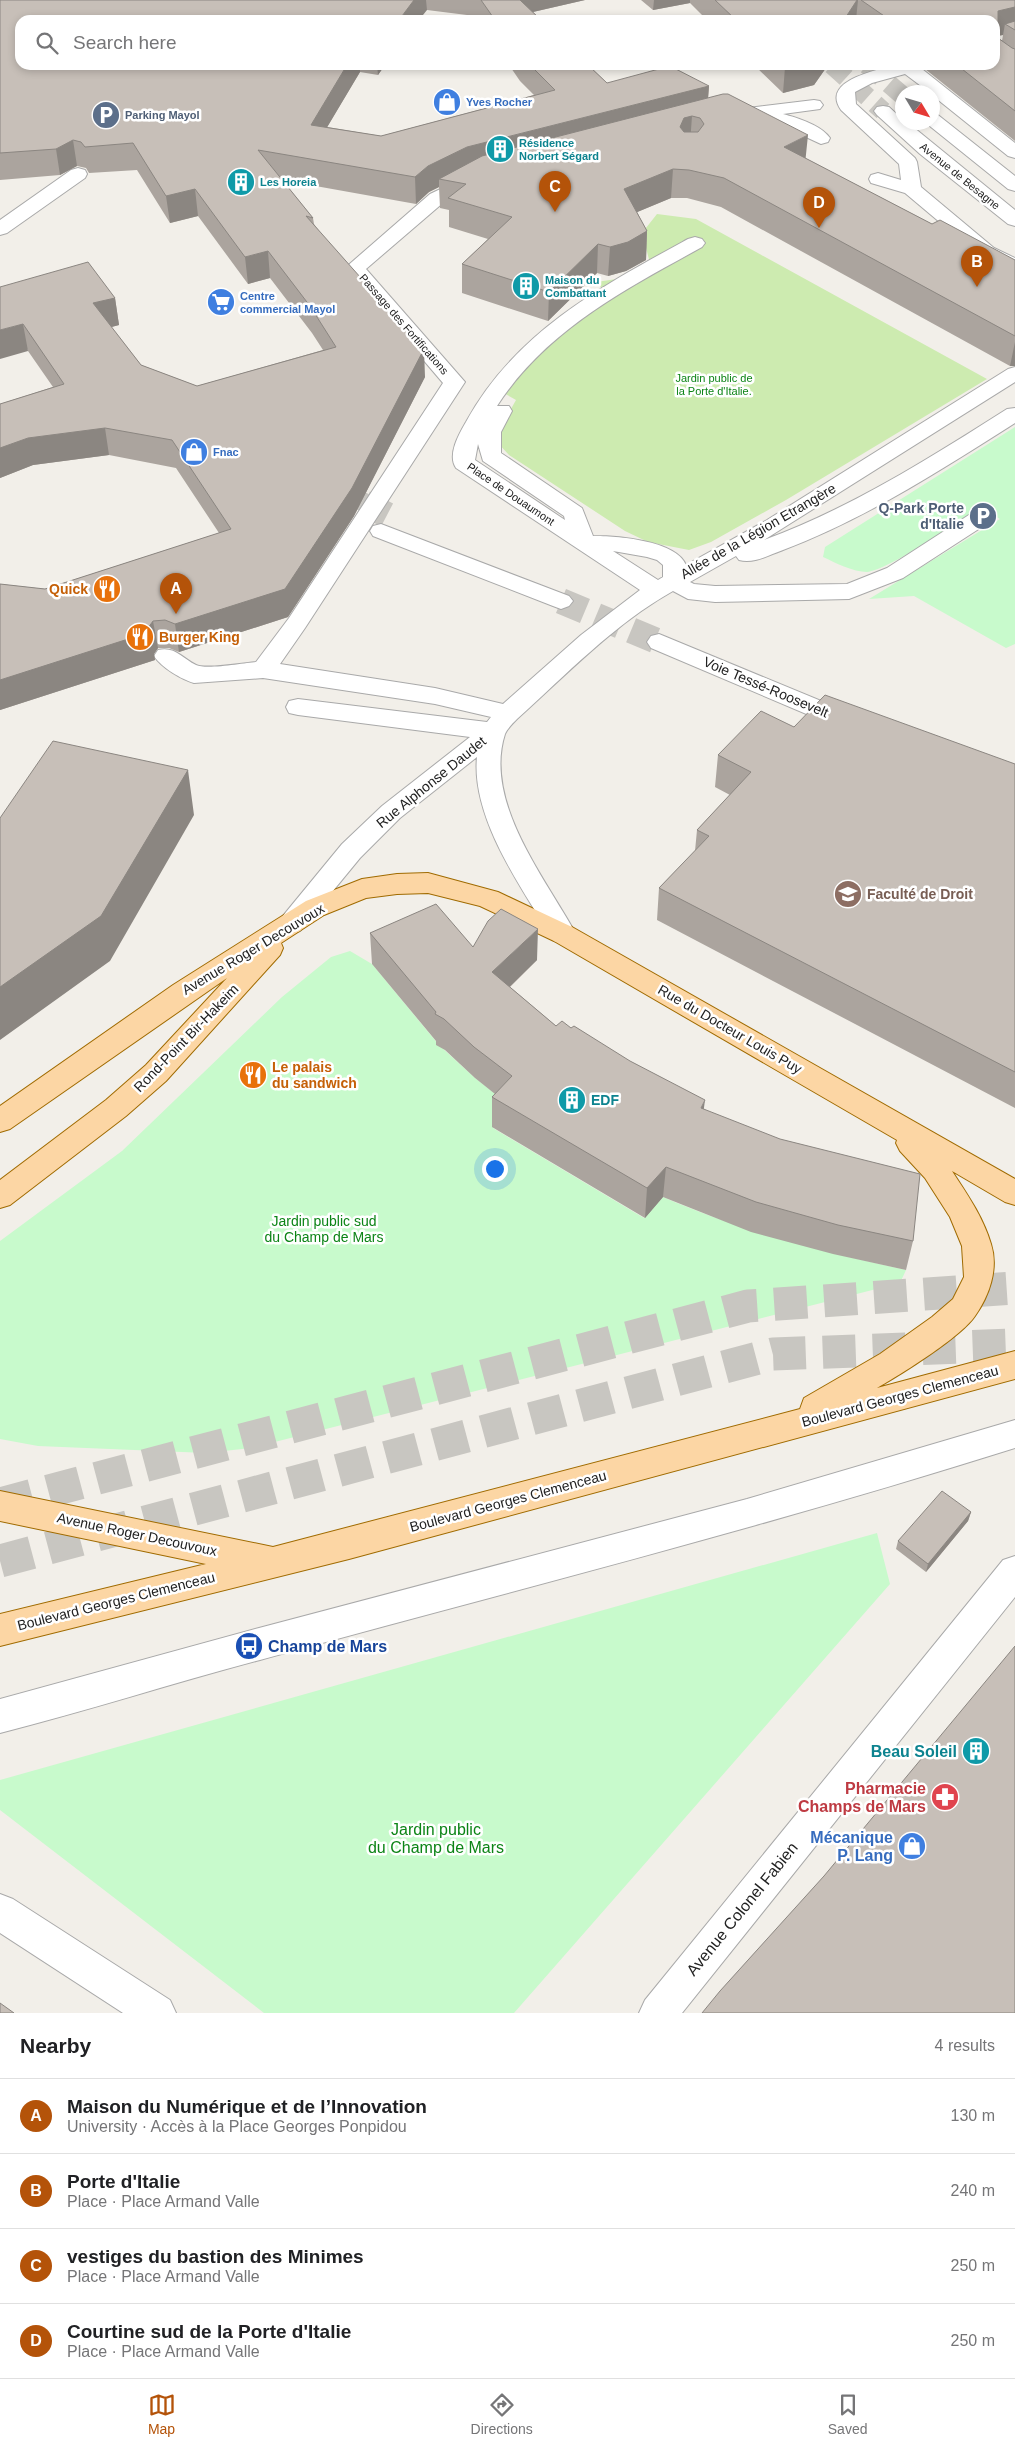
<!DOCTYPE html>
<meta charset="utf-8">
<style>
:root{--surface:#fff;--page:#f2f2f2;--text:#202124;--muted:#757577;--line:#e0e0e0;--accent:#b45309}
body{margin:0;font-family:Helvetica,sans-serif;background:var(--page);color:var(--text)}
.compass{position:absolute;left:895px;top:85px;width:45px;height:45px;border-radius:50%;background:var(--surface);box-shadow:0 2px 8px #0003;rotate:128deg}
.you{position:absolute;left:494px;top:1168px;width:18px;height:18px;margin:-12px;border:4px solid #fff;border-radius:50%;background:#1a73e8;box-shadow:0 0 0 8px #1a73e833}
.badge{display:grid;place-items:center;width:32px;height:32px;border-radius:50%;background:var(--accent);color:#fff;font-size:16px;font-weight:700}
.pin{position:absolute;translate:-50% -41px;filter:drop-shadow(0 1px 2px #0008)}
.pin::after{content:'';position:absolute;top:26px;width:18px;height:15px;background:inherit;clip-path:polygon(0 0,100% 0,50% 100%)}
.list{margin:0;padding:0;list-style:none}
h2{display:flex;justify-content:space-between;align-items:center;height:65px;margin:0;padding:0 20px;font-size:21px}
h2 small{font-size:16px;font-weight:400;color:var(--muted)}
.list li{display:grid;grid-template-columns:32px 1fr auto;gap:15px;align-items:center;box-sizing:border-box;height:75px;padding:0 20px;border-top:1px solid var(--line)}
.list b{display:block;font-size:19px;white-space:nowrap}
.list p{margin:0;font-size:16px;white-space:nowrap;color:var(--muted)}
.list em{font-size:16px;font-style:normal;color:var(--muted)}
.icon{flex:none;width:28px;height:28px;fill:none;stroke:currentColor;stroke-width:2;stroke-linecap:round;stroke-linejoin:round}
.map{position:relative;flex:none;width:1015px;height:2013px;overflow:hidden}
.search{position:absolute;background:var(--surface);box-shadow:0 2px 8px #0003;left:15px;right:15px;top:15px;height:55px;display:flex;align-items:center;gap:12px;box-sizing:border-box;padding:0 18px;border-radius:15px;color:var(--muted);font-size:19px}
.sheet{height:365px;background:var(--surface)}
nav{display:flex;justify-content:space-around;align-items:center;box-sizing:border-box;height:70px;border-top:1px solid var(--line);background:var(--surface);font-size:14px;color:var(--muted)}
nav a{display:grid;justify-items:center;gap:2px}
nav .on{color:var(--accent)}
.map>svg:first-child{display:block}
.grass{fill:#cdebb0}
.park{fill:#c8facc}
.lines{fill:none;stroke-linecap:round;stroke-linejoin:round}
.minor-tunnel-far1{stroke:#c8c6c1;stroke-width:19;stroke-dasharray:19 10;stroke-linecap:butt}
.minor-tunnel{stroke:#c8c6c1;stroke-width:26;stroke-dasharray:26 12;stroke-linecap:butt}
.highway-tunnel{stroke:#c8c6c1;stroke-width:33;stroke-dasharray:33 17;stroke-linecap:butt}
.minor-casing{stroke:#a9a9a9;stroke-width:2}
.major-casing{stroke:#a06b00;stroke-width:2}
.minor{fill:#fff;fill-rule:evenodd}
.major{fill:#fcd6a4;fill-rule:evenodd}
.wall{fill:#aba49e;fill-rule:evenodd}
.shaded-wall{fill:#8b8681}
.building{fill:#c7bfb8;stroke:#8b8681;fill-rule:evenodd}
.labels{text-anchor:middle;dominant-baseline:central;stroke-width:5;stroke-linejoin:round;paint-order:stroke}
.far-shop-label{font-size:11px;font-weight:bold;fill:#366cbe;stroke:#fff;text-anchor:start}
.far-service-label{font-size:11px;font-weight:bold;fill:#4e5e75;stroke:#fff;text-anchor:start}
.far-culture-label{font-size:11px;font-weight:bold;fill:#0d838f;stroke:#fff;text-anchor:start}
.far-street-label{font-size:11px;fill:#222;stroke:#fff}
.far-park-label{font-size:11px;fill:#0c8416;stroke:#fff}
.service-label{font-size:14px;font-weight:bold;fill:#4e5e75;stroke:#fff;text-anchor:end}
.street-label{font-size:14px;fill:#222;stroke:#fff}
.food-label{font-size:14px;font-weight:bold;fill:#c56008;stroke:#fff;text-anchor:start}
.education-label{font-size:14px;font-weight:bold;fill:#785e54;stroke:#fff;text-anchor:start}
.culture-label{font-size:14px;font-weight:bold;fill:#0d838f;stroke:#fff;text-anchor:start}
.park-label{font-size:14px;fill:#0c8416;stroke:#fff}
.near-transit-label{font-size:16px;font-weight:bold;fill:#164399;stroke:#fff;text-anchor:start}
.near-culture-label{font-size:16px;font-weight:bold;fill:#0d838f;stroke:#fff;text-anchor:end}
.near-health-label{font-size:16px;font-weight:bold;fill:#be3a42;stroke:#fff;text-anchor:end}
.near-park-label{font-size:16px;fill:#0c8416;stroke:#fff}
.near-shop-label{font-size:16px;font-weight:bold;fill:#366cbe;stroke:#fff;text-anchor:end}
.near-street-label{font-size:16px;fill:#222;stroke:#fff}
</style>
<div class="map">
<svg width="1015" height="2013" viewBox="0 0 1015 2013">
<rect width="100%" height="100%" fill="#f2efe9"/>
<path class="grass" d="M657 214 696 219 987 379 786 500 711 542 689 550 648 542 625 531 509 455 496 441 498 432 516 400 502 392 529 359 610 296 596 282 624 278 650 263 642 233Z"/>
<path class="park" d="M1015 427V644L1006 648 914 596 869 599 1000 519 981 508C959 521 889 570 867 572 853 572 836 563 823 557L825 547Z
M350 951 372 964 439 1045 475 1078 512 1107 493 1128 644 1218 663 1197C745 1232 819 1251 906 1270L900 1283 251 1448 206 1453 38 1446 0 1439V1241L122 1151 282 997 331 957Z
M877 1533 890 1584 514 2013H264L0 1810V1780Z"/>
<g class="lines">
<path class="minor-tunnel-far1" d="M832 65 883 111
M867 65 902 95
M329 484 367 504"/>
<path class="minor-tunnel" d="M364 503 389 516
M561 601 659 642"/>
<path class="highway-tunnel" d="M0 1504 748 1306 1015 1288
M0 1561 773 1354 1015 1345"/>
<defs>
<path id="minor" d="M896 65H925L922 69 1015 143V158L1008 156 932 95V92H929L905 74 872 83 855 92 856 104 915 158 917 162 921 187 994 248 1015 258V272L980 256 905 193 871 183 869 179 871 175 878 173 901 180 899 164 841 110C820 80 878 70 896 65Z
M814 100 820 101 823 105 820 109 783 114C798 118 821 125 830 138L828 142 821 144 780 125 757 122 754 118 724 121 718 120 715 116 718 112 724 111Z
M883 106 889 107 902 119V122H907L1015 210V226L1008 224 920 154 877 115 874 111 877 107Z
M932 114 938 115 1015 176V191L1008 189 926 123 932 122Z
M78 168 85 170 87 174 85 178 7 233 0 235V220L71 170Z
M472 174 479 176 481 180 479 184 444 202 366 269 465 382 305 628 280 664 435 688 503 704 581 635 640 590 456 468C447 455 459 434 466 422 515 332 602 286 688 239L695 237 702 239 705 243 702 247C626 289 546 330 497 406H509L512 411 501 432V453L582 508 593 536C616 536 676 540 686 565L767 520 1008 369 1015 367V382L764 540C851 508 930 458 1007 409L1015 408V423C941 470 865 519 783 550 769 555 754 564 739 560L736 556 690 582 694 584 715 586 847 584 887 568 975 511 983 509 991 511 994 516 991 521 903 578 849 599 715 602 688 599 673 591C614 624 566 675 517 719 513 723 507 729 505 734 483 802 546 879 576 934L572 941 563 944 554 941C523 890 471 819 477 757L400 818 360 858 300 931 291 934 282 931 278 924 282 917 342 844 382 806 470 737 298 715 289 713 286 707 289 701 298 699 487 722 491 717 435 704 263 678 194 683C181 679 162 668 154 656L158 650C175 646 182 658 196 665 206 670 244 663 256 662L289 618 443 383 345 268 430 194ZM478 444 483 461 564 516 565 520 475 460ZM613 551 647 557 657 560 663 565V577L658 580Z
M381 524 569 596 573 601 569 606 561 609 553 606 373 536 370 531 373 526Z
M659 634 855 715 858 721 855 727 846 729 837 727 651 648 647 642 651 636Z
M1015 1420V1448C765 1527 512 1591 260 1660 173 1683 87 1711 0 1733V1699L259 1628 747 1499Z
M1015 1556V1597L682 2013H639L645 2000 1003 1560Z
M0 1894 13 1899 170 2000 176 2013H123L0 1933Z"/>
<path id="major" d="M428 873 498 892 572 927 1015 1179V1205L1005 1202 952 1171C967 1194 983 1217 991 1244 999 1269 989 1296 975 1316 961 1337 900 1375 877 1388L1015 1351V1379L349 1559 0 1646V1614L206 1564 0 1521V1491L273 1547 800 1409 804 1398 880 1354 932 1317 953 1299 964 1277 962 1246 950 1217 925 1178 900 1151 896 1143 897 1140 554 941 480 906 428 893 397 894 366 898 324 915 281 943 283 948 280 955 166 1081 126 1116 10 1205 0 1208V1180L106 1100 146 1065 227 978 10 1129 0 1132V1106L173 985 306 901 362 879 397 874Z"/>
</defs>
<use href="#minor" class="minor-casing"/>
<use href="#major" class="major-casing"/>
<use href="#minor" class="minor"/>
<use href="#major" class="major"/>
</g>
<path class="wall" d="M0 0H585L533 12 541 20H478L475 16 427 10 20 65H385L378 75 360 72 327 127 381 136 534 95 520 81 509 65H588L607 83 709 86 708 98 805 158 932 224 1015 260V366H1010L721 207 687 198H671L637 212 647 231 646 260 626 271 608 276 597 273 548 321 462 293V264L488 239 449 227V210L440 208 439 187 429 192 416 204 282 180 313 218 314 224 425 377 354 516 288 617 179 652 169 648H158L154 654 155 660 0 710V584L45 589 219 533 176 468 109 455 33 465 0 478V404L53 387 28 351 0 287 115 298 119 325 111 327 141 365 197 386 323 350 312 333 270 278 248 284 198 216 170 223 137 170 89 173 86 168 77 166 60 175 0 180Z
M641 0H1015V141L925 69V65H995V20H707L690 3 653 10ZM1003 35 1002 41 998 38V36Z
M754 65H828L814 85 783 93Z
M794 727 1015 764V1108L657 920 659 888 695 851 697 830 730 795 715 787 718 755Z
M370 933 473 947 537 960 510 987 556 1026 571 1028 704 1109 913 1241 906 1270 833 1254 751 1232 663 1197 645 1218 492 1127V1097L495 1094 475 1078 445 1050 436 1045V1041L372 964Z
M971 1512 968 1521 926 1572 896 1549 898 1541Z"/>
<path class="shaded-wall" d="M414 0H426L427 10 419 20H399Z
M511 0H585L511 17Z
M654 0H690V3L653 10Z
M857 0H858L856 20H844Z
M1015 7V30L1005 24 1003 35 995 36 998 11Z
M347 65H360V72L313 151 311 125Z
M377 65H385L378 75Z
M794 65H828L814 85 783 93 785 67Z
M709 86 707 112 692 116 690 144 439 179V187L429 192 416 204 415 177 428 166 467 147Z
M808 135 805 164 784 147Z
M73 140 77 166 60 175 56 149Z
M673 169 671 198 623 218 624 189Z
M195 189 198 216 170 223 166 196Z
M647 231 646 260 626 271 608 276 610 247Z
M598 244 597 273 548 321 549 292Z
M268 251 270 278 248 284 245 257Z
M115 298 119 325 97 331 93 303Z
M23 324 28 351 0 359V330Z
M1015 342V366H1010Z
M424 349 425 377 354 516 288 617 179 652 175 624Z
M105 428 109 455 33 465 0 478V448L28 438Z
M153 621 158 648 154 654 155 660 0 710V680L148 628Z
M188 770 194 815 110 961 0 1040V987Z
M538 929 537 960 493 1003 492 972Z
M705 1100 701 1130V1108Z
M666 1167 663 1197 645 1218 647 1188Z
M971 1512 968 1521 926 1572 928 1564Z"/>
<path class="building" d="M0 0H414L399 20H20V65H347L311 125 381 136 555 90 530 65H588L607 83 670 66 709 86 467 147 428 166 415 177 258 150 313 218 306 216 424 349 352 488 285 589 175 624 165 620 153 621 148 628 150 632 0 680V584L45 589 231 529 172 440 105 428 28 438 0 448V404L64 384 23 324 0 330V287L88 262 115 298 93 303 141 365 197 386 336 347 310 306 268 251 245 257 195 189 166 196 133 143 85 147 81 142 73 140 56 149 0 153Z
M481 0H520L541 20H495Z
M715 0H857L844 20H736Z
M861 0H1015V7L998 11V38L1012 48 1015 49V111L957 65H995V20H890Z
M1015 21V30L1005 24Z
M783 65H794L785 67Z
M723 94H728L808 135 784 147 932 224 940 220 1015 260V336L724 178 689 170 673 169 624 189 647 231 628 242 610 247 598 244 549 292 462 264 512 217 448 198 466 184 439 179 482 156ZM692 116 700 118 704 124 698 132H684L680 127 684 118Z
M825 695 1015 764V1072L659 888 709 836 697 830 751 772 718 755 761 711 794 727Z
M53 741 188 770 101 916 0 987V818Z
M436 904 473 947 488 921 501 909 538 929 492 972 556 1026 562 1021 571 1028 574 1026 630 1061 705 1100 701 1108 780 1139 920 1174 913 1241 838 1225 756 1202 666 1167 647 1188 492 1097 512 1076 474 1047 444 1019 435 1014 436 1012 370 933Z
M942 1491 971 1512 928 1564 898 1541Z
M1015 1646V2013H702L720 1991 824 1876Z
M0 2003 14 2013H0Z"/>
<defs>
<symbol id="shop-disc" viewBox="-11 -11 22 22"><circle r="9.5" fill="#3f7fe0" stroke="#fff"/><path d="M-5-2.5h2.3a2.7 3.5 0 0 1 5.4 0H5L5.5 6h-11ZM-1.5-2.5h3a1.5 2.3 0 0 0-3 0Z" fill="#fff"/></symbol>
<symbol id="parking-disc" viewBox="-11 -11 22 22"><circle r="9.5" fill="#5c6f8a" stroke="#fff"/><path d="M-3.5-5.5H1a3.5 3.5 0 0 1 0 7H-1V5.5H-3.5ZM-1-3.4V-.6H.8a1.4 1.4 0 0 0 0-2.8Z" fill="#fff"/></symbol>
<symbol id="building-disc" viewBox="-11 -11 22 22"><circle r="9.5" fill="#0f9aa8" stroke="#fff"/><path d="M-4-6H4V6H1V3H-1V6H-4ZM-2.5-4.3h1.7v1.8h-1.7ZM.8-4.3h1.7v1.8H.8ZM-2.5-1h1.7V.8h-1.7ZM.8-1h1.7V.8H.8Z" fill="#fff"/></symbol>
<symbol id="supermarket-disc" viewBox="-11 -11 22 22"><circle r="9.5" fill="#3f7fe0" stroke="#fff"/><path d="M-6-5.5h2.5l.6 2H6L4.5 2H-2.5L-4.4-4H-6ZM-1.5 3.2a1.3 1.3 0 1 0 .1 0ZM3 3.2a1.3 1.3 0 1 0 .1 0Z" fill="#fff"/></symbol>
<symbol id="restaurant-disc" viewBox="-11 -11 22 22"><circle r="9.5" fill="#e8710a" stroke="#fff"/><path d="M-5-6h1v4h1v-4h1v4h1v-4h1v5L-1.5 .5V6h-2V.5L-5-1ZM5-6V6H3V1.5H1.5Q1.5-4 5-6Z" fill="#fff"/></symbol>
<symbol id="university-disc" viewBox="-11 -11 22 22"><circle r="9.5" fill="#8d6e63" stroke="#fff"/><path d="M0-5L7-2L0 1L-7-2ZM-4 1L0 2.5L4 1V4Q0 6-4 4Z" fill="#fff"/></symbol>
<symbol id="bus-disc" viewBox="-11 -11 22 22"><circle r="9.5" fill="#1a4fb4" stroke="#fff"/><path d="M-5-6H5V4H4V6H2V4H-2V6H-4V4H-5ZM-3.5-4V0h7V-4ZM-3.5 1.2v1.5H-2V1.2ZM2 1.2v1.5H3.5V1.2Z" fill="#fff"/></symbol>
<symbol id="pharmacy-disc" viewBox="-11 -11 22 22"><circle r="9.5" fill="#e0444e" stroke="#fff"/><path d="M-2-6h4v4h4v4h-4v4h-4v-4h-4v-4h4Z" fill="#fff"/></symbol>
</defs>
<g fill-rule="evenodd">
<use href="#shop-disc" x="431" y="86" width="32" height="32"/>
<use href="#parking-disc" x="90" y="99" width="32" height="32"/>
<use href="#building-disc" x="484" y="133" width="32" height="32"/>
<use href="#building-disc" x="225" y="166" width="32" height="32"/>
<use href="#building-disc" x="510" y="270" width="32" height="32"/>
<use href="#supermarket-disc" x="205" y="286" width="32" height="32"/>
<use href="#shop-disc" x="178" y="436" width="32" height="32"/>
<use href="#parking-disc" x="967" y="500" width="32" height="32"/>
<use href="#restaurant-disc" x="91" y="573" width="32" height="32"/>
<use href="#restaurant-disc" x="124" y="621" width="32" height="32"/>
<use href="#university-disc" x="832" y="878" width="32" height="32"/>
<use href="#restaurant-disc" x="237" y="1059" width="32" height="32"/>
<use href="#building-disc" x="556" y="1084" width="32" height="32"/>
<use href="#bus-disc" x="233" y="1630" width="32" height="32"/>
<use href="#building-disc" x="960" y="1735" width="32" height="32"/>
<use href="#pharmacy-disc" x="929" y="1781" width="32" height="32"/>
<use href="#shop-disc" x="896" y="1830" width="32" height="32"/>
</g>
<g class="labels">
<g class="far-shop-label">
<text x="466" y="102">Yves Rocher</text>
<text x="240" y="296">Centre<tspan x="240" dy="13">commercial Mayol</tspan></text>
<text x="213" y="452">Fnac</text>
</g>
<g class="far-service-label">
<text x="125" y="115">Parking Mayol</text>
</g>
<g class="far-culture-label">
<text x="519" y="143">Résidence<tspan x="519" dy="13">Norbert Ségard</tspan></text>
<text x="260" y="182">Les Horeia</text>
<text x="545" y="280">Maison du<tspan x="545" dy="13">Combattant</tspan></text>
</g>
<g class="far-street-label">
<text transform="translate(960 176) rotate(39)">Avenue de Besagne</text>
<text transform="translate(404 324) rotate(49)">Passage des Fortifications</text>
<text transform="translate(511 494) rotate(34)">Place de Douaumont</text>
</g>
<g class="far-park-label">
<text x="714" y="378">Jardin public de<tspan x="714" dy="13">la Porte d'Italie.</tspan></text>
</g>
<g class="service-label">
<text x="964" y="508">Q-Park Porte<tspan x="964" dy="16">d'Italie</tspan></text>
</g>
<g class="street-label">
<text transform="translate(758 531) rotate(-30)">Allée de la Légion Etrangère</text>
<text transform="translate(766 687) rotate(23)">Voie Tessé-Roosevelt</text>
<text transform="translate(431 782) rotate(-39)">Rue Alphonse Daudet</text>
<text transform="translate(253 949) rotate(-31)">Avenue Roger Decouvoux</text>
<text transform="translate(730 1029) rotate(30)">Rue du Docteur Louis Puy</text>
<text transform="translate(186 1038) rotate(-46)">Rond-Point Bir-Hakeim</text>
<text transform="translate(900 1396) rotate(-15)">Boulevard Georges Clemenceau</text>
<text transform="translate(508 1501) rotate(-15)">Boulevard Georges Clemenceau</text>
<text transform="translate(137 1534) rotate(12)">Avenue Roger Decouvoux</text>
<text transform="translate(116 1601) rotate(-14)">Boulevard Georges Clemenceau</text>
</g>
<g class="food-label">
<text x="88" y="589" text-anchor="end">Quick</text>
<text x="159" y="637">Burger King</text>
<text x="272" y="1067">Le palais<tspan x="272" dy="16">du sandwich</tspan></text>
</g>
<g class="education-label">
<text x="867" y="894">Faculté de Droit</text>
</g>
<g class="culture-label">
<text x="591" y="1100">EDF</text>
</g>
<g class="park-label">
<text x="324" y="1221">Jardin public sud<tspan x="324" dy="16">du Champ de Mars</tspan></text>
</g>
<g class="near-transit-label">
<text x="268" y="1646">Champ de Mars</text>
</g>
<g class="near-culture-label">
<text x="957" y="1751">Beau Soleil</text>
</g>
<g class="near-health-label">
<text x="926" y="1788">Pharmacie<tspan x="926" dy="18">Champs de Mars</tspan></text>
</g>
<g class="near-park-label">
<text x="436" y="1829">Jardin public<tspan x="436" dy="18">du Champ de Mars</tspan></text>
</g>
<g class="near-shop-label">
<text x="893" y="1837">Mécanique<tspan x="893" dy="18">P. Lang</tspan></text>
</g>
<g class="near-street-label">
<text transform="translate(742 1909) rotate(-51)">Avenue Colonel Fabien</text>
</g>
</g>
</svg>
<svg class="compass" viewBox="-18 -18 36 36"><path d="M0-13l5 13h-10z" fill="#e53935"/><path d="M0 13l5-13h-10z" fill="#757577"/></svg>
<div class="you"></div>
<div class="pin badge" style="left:176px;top:614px">A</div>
<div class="pin badge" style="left:977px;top:287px">B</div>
<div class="pin badge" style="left:555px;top:212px">C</div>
<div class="pin badge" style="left:819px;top:228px">D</div>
<div class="search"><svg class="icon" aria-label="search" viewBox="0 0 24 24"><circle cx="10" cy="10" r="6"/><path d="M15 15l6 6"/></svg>Search here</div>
</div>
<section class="sheet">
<h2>Nearby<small>4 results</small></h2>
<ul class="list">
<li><span class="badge">A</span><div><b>Maison du Numérique et de l’Innovation</b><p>University · Accès à la Place Georges Ponpidou</p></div><em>130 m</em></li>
<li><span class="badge">B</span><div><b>Porte d'Italie</b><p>Place · Place Armand Valle</p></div><em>240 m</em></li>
<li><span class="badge">C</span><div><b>vestiges du bastion des Minimes</b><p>Place · Place Armand Valle</p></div><em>250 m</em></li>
<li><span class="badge">D</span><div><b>Courtine sud de la Porte d'Italie</b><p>Place · Place Armand Valle</p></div><em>250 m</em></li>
</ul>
</section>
<nav>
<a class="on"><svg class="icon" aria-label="map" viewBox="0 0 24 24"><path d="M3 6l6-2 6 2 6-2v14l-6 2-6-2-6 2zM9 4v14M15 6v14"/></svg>Map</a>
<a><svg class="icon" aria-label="directions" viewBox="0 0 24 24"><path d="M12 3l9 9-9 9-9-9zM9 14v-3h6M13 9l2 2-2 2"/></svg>Directions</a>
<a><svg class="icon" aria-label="saved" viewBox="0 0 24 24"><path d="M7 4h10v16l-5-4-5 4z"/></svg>Saved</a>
</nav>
